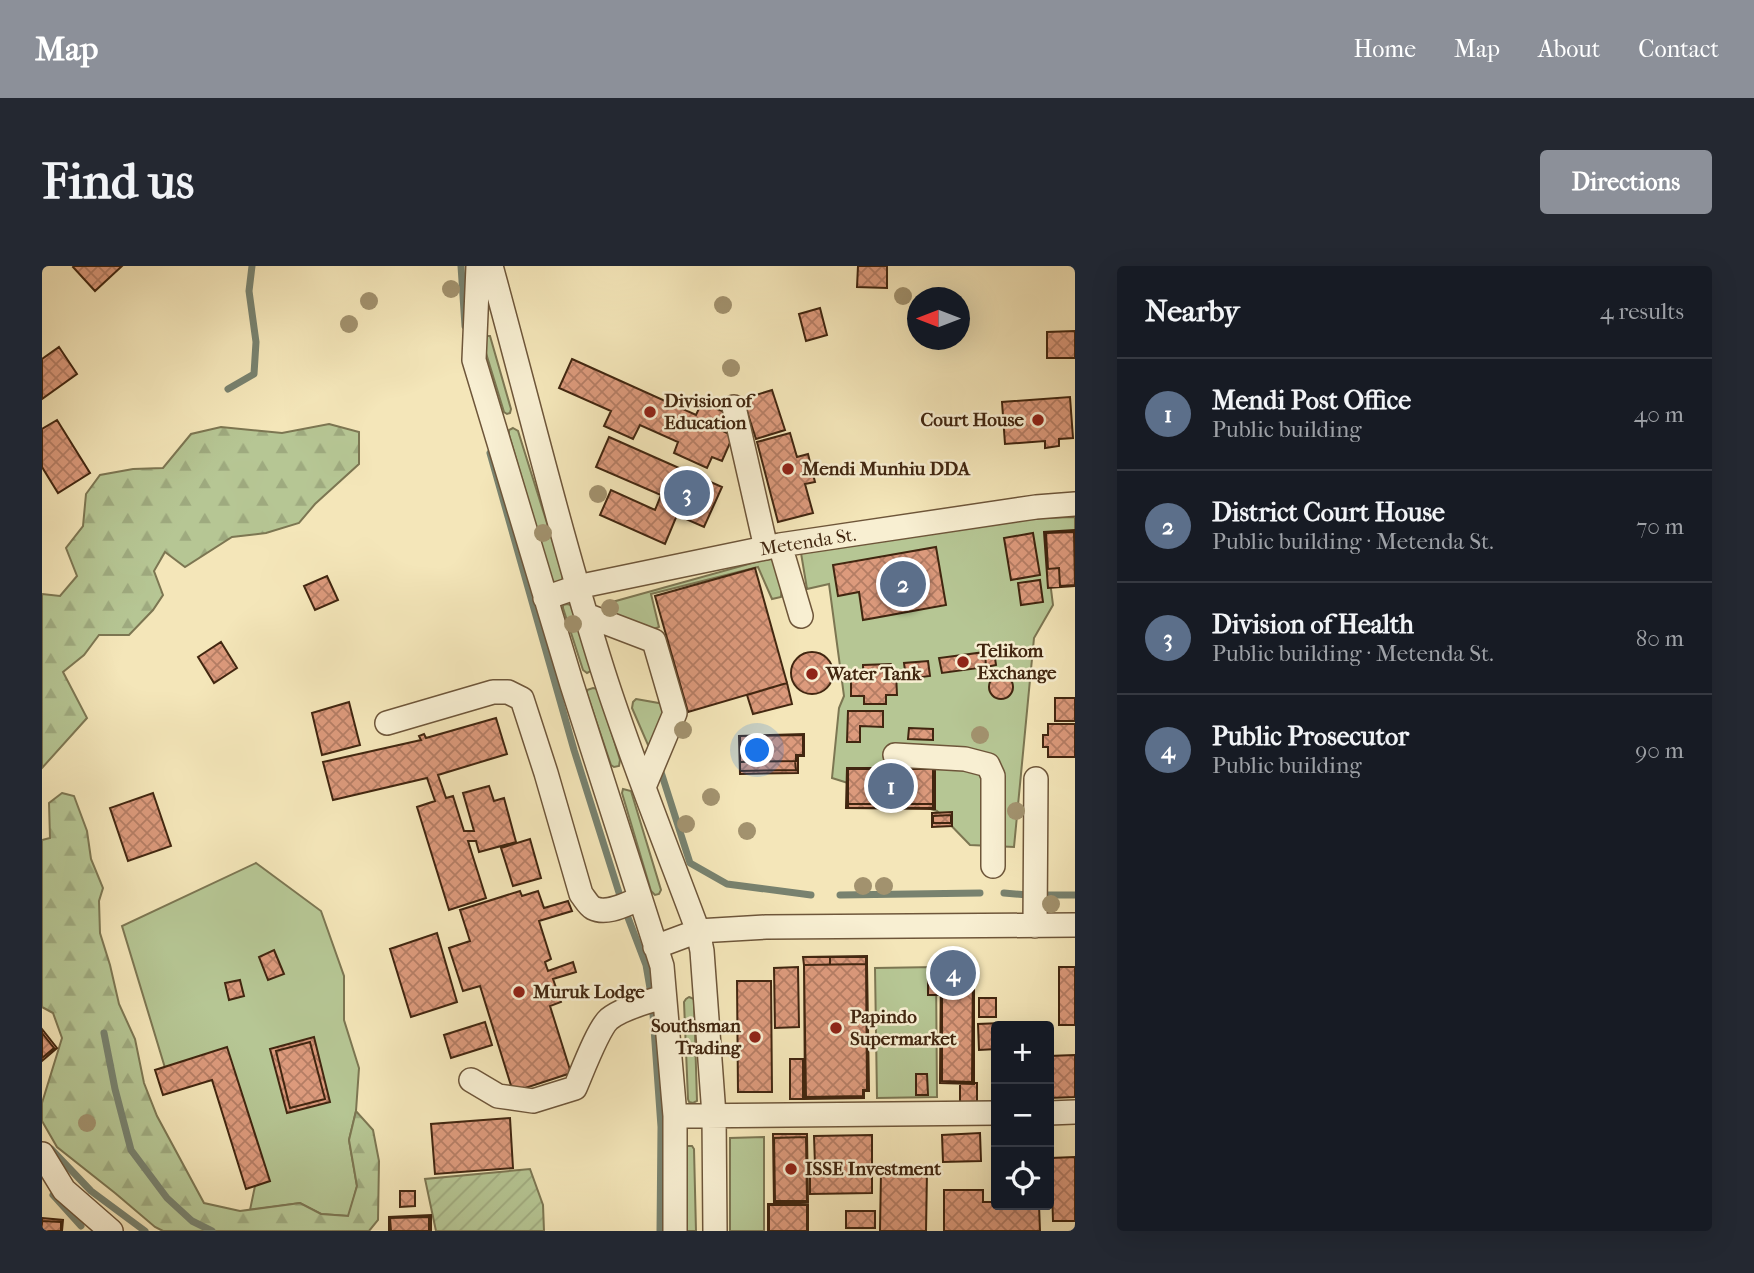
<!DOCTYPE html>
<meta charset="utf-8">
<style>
:root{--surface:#171b24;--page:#242831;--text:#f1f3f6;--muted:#9ea1a6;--line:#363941;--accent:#8c9099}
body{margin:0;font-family:"IM FELL French Canon",serif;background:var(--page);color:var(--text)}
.controls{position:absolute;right:21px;bottom:21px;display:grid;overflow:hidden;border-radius:7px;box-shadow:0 7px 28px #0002}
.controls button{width:63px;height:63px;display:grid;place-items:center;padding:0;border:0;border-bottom:2px solid var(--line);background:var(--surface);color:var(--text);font:35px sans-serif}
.compass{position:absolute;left:865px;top:21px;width:63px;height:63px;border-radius:50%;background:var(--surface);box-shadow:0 7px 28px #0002;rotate:270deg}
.you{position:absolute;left:716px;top:485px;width:24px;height:24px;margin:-18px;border:5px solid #fff;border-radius:50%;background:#1a73e8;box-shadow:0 0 0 10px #1a73e833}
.badge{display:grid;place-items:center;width:46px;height:46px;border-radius:50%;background:var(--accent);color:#fff;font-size:23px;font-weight:700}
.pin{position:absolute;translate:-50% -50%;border:4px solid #fff;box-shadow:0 2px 7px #0006}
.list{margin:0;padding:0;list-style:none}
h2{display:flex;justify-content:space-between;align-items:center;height:91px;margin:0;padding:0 28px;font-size:30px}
h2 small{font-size:23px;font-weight:400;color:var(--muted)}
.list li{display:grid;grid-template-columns:46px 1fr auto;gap:21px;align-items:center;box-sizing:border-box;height:112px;padding:0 28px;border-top:2px solid var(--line)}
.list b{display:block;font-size:26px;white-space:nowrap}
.list p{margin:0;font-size:23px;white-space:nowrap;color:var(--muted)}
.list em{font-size:23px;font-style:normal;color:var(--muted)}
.icon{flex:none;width:38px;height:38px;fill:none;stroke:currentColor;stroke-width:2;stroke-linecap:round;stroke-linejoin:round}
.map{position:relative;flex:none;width:1033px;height:965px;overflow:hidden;border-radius:7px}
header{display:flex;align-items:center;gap:42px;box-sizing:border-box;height:98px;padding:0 35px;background:var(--accent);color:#fff}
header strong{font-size:33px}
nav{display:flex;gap:38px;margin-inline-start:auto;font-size:24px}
.intro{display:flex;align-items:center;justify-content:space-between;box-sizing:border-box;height:168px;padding:0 42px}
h1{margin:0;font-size:49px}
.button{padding:18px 32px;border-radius:7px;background:var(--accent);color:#fff;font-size:24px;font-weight:700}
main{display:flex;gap:42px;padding:0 42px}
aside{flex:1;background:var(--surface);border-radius:7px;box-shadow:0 7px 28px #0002}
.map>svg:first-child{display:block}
.grass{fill:#b6c694;stroke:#7c7652;stroke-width:2}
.forest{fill:url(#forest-firs);stroke:#7c7652;stroke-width:2}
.garden{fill:url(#garden-furrows);stroke:#7c7652;stroke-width:2}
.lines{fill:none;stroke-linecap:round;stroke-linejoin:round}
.stream{stroke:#78826f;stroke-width:7}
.building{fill:url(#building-cross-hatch);stroke:#412610;stroke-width:2}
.minor-casing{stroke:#6e563a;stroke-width:26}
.minor{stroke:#f8efd2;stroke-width:23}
.tree{fill:#a2926e}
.poi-dot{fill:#8f2418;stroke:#f8efd2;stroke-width:2.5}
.labels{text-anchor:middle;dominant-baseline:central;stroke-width:5;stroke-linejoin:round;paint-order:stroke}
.poi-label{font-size:19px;font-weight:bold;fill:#412610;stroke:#f8efd2;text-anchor:start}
.street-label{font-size:19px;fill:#412610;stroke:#f8efd2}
</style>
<header>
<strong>Map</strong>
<nav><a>Home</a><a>Map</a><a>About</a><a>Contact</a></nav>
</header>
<div class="intro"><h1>Find us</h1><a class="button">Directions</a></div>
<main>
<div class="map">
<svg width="1033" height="965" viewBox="0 0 1033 965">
<defs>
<pattern id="forest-firs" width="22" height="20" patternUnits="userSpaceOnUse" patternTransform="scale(1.75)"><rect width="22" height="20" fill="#b6c694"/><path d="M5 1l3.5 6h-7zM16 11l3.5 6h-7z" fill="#9eaa7f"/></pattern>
<pattern id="garden-furrows" width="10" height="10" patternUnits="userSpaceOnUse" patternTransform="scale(1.75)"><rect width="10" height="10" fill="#b6c694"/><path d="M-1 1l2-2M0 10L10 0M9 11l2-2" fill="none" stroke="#9eaa7f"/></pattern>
<pattern id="building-cross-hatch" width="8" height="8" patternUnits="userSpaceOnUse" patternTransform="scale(1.75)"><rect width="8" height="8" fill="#dc9a7c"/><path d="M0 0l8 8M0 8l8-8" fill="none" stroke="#b47d64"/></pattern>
</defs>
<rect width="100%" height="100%" fill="#f4e6b9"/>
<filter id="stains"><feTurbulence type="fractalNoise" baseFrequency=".00286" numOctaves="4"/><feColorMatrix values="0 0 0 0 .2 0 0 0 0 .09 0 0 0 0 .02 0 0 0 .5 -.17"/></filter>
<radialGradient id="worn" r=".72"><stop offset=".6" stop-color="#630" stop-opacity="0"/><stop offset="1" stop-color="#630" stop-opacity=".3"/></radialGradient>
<path class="grass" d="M442 70H448L469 143 468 147 465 148 462 146 440 74Z
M471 162 476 165 521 308 520 316 513 317 509 312 467 169V164Z
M1033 251V285L1005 291 1011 339 992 372 972 581 928 579 895 545 790 512 797 442 802 430 787 318 765 323 759 287 934 254Z
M728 292 738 299 740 315 739 331 730 333 716 301 609 328 617 361 612 363 565 346 563 338Z
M525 338 529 339 549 400V405L545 407 541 404 521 342V339Z
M551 422 556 423 578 494 577 500 572 501 569 499 545 428V424Z
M594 433 622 438 627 450 609 486 590 442 591 436Z
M581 523 589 525 619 624 617 628 613 629 609 625 580 527Z
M214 597 279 645 302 710V754L317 802 314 845 307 874 315 920 307 950 279 948 258 937 208 944 213 920 179 802 127 815 80 660Z
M894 701 895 831 835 832 833 702Z
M647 731 652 733V736L655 835 651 837 647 836 646 833 642 736 644 733Z
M722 871V965H688V872Z
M645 880H650L652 883 654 965H645L642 883Z"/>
<path class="forest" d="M287 158 317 166V198L273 238 257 257 224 267 190 271 143 301 123 286 112 305 121 329 111 344 87 369H57L42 389 21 406 45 452 0 502V328L18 330 35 310 24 282 41 260 44 228 58 209 91 203 121 202 149 168 179 161 240 167Z
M20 527 32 530 45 565 49 593 61 622 57 635 58 667 68 699 77 738 93 773 102 817 115 850 162 937 198 945 258 937 279 948 306 950 315 920 307 874 314 845 331 864 337 895 336 954 327 965H121L113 961 73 927 15 881 0 855V837L20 772 11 747 0 741V574L8 572 7 537Z"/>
<path class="garden" d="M488 903 501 939 502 965H394L383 913Z"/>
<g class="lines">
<path class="stream" d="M419 0 423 60
M186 123 212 108 214 76 207 25 210 0
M448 187 532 484 579 633
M619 506 648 597 685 618 769 629
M962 627 986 629
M798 629 938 627
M1003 629H1033
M585 649 604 699 609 728
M611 748 619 861 618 965
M62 767 73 823 89 884 125 932 150 955 170 965
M9 883 49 925 103 965
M11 929 39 960"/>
</g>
<path class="building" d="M32 0H80L53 25 31 1Z
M816 0H845V22L815 21Z
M778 42 785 69 764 75 757 48Z
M1033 65V92H1005V66Z
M17 81 35 108 0 133V93Z
M530 93 654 149 660 136 687 148 679 164 691 170 680 195 670 191 665 202 632 187 636 176 598 159 591 173 562 160 569 145 517 122Z
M730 124 743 164 714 173 701 133Z
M1028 131 1031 172 1017 173V180L1003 182V175L963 178 960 136Z
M15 154 48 207 16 227 0 201V163Z
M748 167 755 191 766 188 773 216 763 218 771 247 736 256 715 176Z
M567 171 680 221 662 261 635 249 623 278 558 249 569 224 613 244 619 229 554 201Z
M1033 264V320L1006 322 1002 266Z
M1032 266 1033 319 1018 320 1017 302 1006 303 1004 267Z
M991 267 998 309 969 314 962 272Z
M894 281 904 339 821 354 817 326 796 330 791 299Z
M713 302 745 417 646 446 613 330Z
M285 310 296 334 273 344 262 320Z
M998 314 1001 336 979 339 976 317Z
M179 376 195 402 172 417 156 391Z
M952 385 954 399 944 401 943 386Z
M943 386 944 401 900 407 897 392Z
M749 407a21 21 0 1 1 42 0a21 21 0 1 1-42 0Z
M886 395 888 410 864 413 862 397Z
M849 398V407H854L855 429H844V438H822V430H809V407H821V399Z
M947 421a12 12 0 1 1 24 0a12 12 0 1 1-24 0Z
M745 417 750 438 711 448 705 429Z
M1013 432H1033V455H1013Z
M307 436 318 479 280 489 270 447Z
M806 445H841V461L818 460V476H805Z
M454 452 465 488 396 509 404 532 411 530 422 565H432L421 527 447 520 452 535 462 532 474 576 437 586 434 575H426L444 632 407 644 375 541 393 535 385 512 291 534 281 496 379 474 377 470 382 468 384 472Z
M1006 458H1033V491H1006V481H1001V469H1006Z
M867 462 891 463V474L866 473Z
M762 468V490H756V507L698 508 697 470Z
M761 469V489H754V495L698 496V470Z
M753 495 754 504 698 505V496Z
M805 502H893V543L804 542Z
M806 503H891V538H806Z
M111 527 129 580 86 595 68 542Z
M806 538H891V542H806Z
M910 546V560L890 561V547Z
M909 549V557H891V550Z
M488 573 499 612 471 620 459 582Z
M478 625 480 630 496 625 502 642 526 635 530 645 497 655 509 693 503 696 506 705 531 696 534 706 511 713 519 736 508 740 529 807 471 826 438 720 421 725 407 682 428 675 418 644Z
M395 667 415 736 369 751 348 683Z
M232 684 242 708 226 714 217 691Z
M825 690V698L762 699 761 691Z
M788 691H824L825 824H821V830L764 831 762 699H788Z
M825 698 827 825H822V832L763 833 762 699Z
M899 698H932V818L898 817Z
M906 699H931L930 816 900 815V717L906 718Z
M756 701 757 761 733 762 732 702Z
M1017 701H1033V759H1017Z
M198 714 202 730 187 734 183 717Z
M886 714H896V729H886Z
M695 715H729L730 826H696Z
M937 732H954V751H937Z
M443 756 450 779 409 792 402 769Z
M959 757V760H954V783L937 784 936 758Z
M0 763 15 782 0 795Z
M0 767 12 782 0 792Z
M272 771 288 836 245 847 228 783Z
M268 776 283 833 248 842 234 785Z
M185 781 228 915 204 923 170 814 121 829 113 804Z
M1033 789V831L1007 832V790Z
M748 793H761V833H748Z
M874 808H885L886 829H874Z
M918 817H935V837L918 838Z
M468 852 471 902 393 908 389 858Z
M938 867 939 895 901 896 900 869Z
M731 868H765L766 936 732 937Z
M830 869V927L768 928V899H773L772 870Z
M764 871 765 935H733L732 872Z
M1033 891V955H1011L1009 892Z
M839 905H885L884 965H838Z
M902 924H941V936H954V939H997L998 965H902Z
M358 925H373V940L358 941Z
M726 938H766V965H726Z
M727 939H765V965H727Z
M804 945H833V962H804Z
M389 949V965H347V951Z
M387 951V965H349L348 952Z
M0 952 21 954 20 965H0Z
M0 955 19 956V965H0Z"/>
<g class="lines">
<defs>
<path id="minor" d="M436 0 432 94 530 419 620 700 633 850V965
M449 0C486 135 519 272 561 405 589 493 624 579 656 665L660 685 672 849 673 965
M692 141 724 282
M738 279 759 350
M503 332 535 321 738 279 994 241 1033 238
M544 349 612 375 633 447 602 521
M345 457 451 426H466L480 433 504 507 539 628C543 633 546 639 551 642 565 649 584 638 597 633
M853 489 923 493 946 499 951 510V600
M993 660 994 513
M613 681 656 665 724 661 1033 659
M429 814 456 830 491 835 533 822C540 806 556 763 567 753 579 743 607 735 622 731
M1007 847 1033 846
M633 850 954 847
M0 888 22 924 69 965"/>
</defs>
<use href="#minor" class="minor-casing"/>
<use href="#minor" class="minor"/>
</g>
<g class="tree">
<circle cx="409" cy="23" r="9"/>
<circle cx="861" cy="30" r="9"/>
<circle cx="327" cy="35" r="9"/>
<circle cx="681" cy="39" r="9"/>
<circle cx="307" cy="58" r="9"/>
<circle cx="689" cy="102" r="9"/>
<circle cx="556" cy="228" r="9"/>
<circle cx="501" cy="267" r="9"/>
<circle cx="568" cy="342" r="9"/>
<circle cx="531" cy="358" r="9"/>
<circle cx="641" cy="464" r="9"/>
<circle cx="938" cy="469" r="9"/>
<circle cx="669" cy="531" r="9"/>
<circle cx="974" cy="545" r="9"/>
<circle cx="644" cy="558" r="9"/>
<circle cx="705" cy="565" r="9"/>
<circle cx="821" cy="620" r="9"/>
<circle cx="842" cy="620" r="9"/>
<circle cx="1009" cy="638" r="9"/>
<circle cx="45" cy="857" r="9"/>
</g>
<g class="poi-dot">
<circle cx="608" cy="146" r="7"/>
<circle cx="996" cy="154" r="7"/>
<circle cx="746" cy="203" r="7"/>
<circle cx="921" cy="396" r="7"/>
<circle cx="770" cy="408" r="7"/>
<circle cx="477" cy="726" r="7"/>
<circle cx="794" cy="762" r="7"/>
<circle cx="713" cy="771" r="7"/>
<circle cx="749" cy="903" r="7"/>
</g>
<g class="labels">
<g class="poi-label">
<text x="622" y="135">Division of<tspan x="622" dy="22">Education</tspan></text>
<text x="982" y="154" text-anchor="end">Court House</text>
<text x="760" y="203">Mendi Munhiu DDA</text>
<text x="935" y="385">Telikom<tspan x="935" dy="22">Exchange</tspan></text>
<text x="784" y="408">Water Tank</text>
<text x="491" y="726">Muruk Lodge</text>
<text x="808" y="751">Papindo<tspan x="808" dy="22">Supermarket</tspan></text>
<text x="699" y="760" text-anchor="end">Southsman<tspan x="699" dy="22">Trading</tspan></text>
<text x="763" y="903">ISSE Investment</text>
</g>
<g class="street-label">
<text transform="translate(766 276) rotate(-9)">Metenda St.</text>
</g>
</g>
<rect width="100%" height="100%" filter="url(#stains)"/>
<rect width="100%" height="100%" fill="url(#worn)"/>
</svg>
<div class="controls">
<button>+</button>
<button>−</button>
<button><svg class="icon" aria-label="locate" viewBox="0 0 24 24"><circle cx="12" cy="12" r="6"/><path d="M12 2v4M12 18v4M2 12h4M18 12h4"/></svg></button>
</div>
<svg class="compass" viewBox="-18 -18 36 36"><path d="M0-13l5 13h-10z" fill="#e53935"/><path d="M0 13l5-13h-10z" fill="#9ea1a6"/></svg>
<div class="you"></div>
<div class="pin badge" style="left:849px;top:520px;background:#5c6f8a">1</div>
<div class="pin badge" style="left:861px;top:318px;background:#5c6f8a">2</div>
<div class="pin badge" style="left:645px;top:227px;background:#5c6f8a">3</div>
<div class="pin badge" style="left:911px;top:707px;background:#5c6f8a">4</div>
</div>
<aside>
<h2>Nearby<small>4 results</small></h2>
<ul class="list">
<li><span class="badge" style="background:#5c6f8a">1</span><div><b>Mendi Post Office</b><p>Public building</p></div><em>40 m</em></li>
<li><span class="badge" style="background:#5c6f8a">2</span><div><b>District Court House</b><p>Public building · Metenda St.</p></div><em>70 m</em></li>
<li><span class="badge" style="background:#5c6f8a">3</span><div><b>Division of Health</b><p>Public building · Metenda St.</p></div><em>80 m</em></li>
<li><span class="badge" style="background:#5c6f8a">4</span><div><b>Public Prosecutor</b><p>Public building</p></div><em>90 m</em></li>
</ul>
</aside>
</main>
